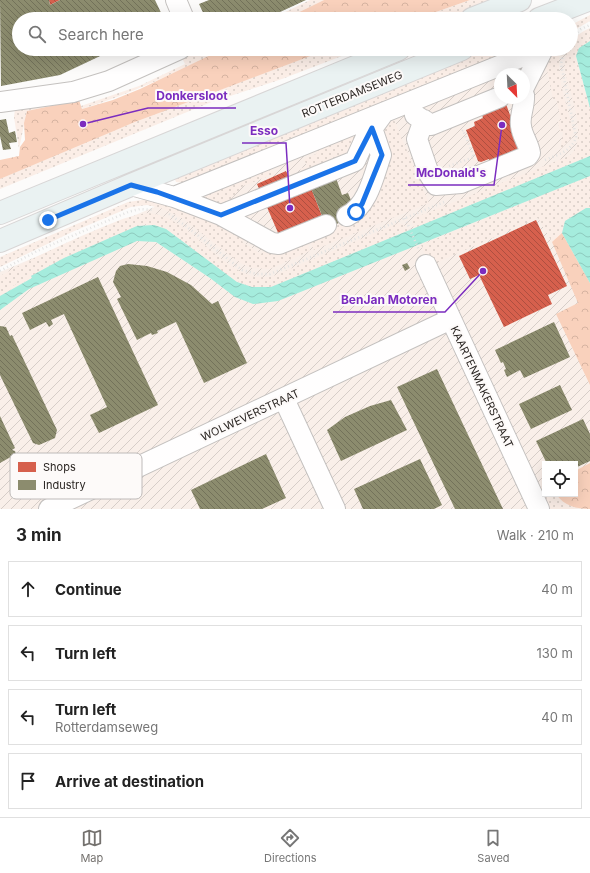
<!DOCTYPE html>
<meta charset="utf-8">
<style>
:root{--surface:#fff;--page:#f2f2f2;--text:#222;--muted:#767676;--line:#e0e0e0;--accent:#74716e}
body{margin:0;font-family:Inter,sans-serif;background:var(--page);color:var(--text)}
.controls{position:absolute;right:12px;bottom:12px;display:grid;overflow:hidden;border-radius:0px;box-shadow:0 4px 16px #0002}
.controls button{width:36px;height:36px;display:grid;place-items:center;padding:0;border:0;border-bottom:1px solid var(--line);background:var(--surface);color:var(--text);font:20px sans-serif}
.compass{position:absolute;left:494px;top:68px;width:36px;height:36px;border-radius:50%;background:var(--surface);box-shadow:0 4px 16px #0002;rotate:156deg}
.stop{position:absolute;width:12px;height:12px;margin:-9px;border:3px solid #1a73e8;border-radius:50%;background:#fff}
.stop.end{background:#1a73e8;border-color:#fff;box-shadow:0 1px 4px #0008}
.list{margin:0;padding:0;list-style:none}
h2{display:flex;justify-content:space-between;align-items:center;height:52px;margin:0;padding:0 16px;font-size:17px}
h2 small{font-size:13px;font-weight:400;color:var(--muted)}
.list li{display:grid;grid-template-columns:26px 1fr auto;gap:12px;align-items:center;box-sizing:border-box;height:56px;margin:0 8px 8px;padding:0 8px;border:1px solid var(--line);border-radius:0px}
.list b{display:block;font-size:15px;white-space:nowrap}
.list p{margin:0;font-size:13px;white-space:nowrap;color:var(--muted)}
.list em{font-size:13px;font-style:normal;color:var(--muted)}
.icon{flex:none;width:22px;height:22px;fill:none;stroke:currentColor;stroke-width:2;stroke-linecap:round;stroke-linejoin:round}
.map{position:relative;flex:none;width:590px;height:509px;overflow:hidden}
.search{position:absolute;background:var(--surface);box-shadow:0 4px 16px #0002;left:12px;right:12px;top:12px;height:44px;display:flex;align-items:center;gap:10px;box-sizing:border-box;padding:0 14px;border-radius:22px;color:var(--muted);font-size:15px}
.sheet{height:308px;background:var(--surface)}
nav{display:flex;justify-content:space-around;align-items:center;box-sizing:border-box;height:56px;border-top:1px solid var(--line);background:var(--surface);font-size:11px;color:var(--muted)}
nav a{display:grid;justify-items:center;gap:2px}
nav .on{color:var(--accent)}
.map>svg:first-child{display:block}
.industrial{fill:url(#industrial-furrows);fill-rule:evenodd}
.grass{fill:url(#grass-dots)}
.forest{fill:url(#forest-crowns)}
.wetland{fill:url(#wetland-marsh)}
.water{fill:url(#water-waves)}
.shops{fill:url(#shops-back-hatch)}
.industry{fill:url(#industry-back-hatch)}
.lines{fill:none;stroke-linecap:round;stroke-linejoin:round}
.minor-casing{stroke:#c4c1bf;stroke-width:22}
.major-casing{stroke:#d8d6d6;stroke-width:24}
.path{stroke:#e2e2e1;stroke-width:2.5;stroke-dasharray:1 3;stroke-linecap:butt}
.minor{stroke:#fffefe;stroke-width:20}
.major{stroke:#eaf2f2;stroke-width:22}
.route{stroke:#1a73e8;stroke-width:5}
.labels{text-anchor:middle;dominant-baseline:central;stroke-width:4;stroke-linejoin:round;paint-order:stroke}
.street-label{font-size:11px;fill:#2b2623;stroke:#fdfaf9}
.key{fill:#fdfaf9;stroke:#bebab9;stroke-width:1}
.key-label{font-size:11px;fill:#2b2623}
.leader{fill:none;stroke:#7b2cbf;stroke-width:1.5}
.callout-dot{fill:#7b2cbf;stroke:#fdfaf9;stroke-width:1.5}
.callout-label{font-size:12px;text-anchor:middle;font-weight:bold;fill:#7b2cbf;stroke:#fdfaf9;stroke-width:4;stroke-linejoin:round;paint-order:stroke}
</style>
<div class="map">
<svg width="590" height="509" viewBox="0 0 590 509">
<defs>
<pattern id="industrial-furrows" width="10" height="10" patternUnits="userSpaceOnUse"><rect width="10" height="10" fill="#f9efe9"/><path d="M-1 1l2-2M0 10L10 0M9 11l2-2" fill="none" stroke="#d6cdc8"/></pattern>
<pattern id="grass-dots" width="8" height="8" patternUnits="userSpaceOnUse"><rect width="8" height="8" fill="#fbeee7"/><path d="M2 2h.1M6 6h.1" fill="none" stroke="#d7ccc6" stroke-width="1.8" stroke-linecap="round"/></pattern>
<pattern id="forest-crowns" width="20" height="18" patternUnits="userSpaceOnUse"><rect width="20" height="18" fill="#f9d1bc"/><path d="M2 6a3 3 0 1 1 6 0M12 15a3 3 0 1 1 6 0" fill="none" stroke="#d6b3a1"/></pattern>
<pattern id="wetland-marsh" width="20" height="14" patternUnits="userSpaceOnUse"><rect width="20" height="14" fill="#fbeee7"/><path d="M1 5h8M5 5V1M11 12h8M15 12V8" fill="none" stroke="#d7ccc6"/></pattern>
<pattern id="water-waves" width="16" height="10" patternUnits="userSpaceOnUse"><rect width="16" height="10" fill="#a5ecdd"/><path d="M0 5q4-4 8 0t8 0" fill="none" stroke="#8ecabd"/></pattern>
<pattern id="shops-back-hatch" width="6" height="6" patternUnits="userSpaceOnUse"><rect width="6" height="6" fill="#d6604d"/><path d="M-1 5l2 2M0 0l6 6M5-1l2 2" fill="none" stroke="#ae4f40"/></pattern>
<pattern id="industry-back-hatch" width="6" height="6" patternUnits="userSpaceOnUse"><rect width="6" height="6" fill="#8c8c6e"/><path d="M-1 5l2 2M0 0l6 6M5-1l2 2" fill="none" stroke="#73725a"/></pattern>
</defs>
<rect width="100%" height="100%" fill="#fcfbfa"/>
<path class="industrial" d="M574 30 590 220V509H0V272L530 49H571V32ZM500 74H524V98H500ZM545 464H575V494H545Z"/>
<path class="grass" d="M310 0H324L285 19H271Z
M470 0H498L449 19H416Z
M590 15V21L571 32V25Z
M590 28V41L576 56 590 108V156L414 229 412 222 414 218 569 156C590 140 569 92 565 70 564 64 566 57 566 51L571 49C571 38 581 32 590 28Z
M195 49H223C177 72 131 94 82 109L81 106 139 86 185 64 181 56Z
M329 49H360L282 79 209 103 0 189V179C108 130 218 90 329 49Z
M485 49H524L195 184 176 182 174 176Z
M550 49H560C555 75 567 105 573 131L572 138 560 150 563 132H560L558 121 561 120 556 99H553L546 65Z
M79 100 27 111 19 149 14 117 15 109Z
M392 115 429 203 314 250 308 237 348 221 382 132Z
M361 127 346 156 306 172 299 169 307 166 304 159 316 154 317 150Z
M272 170 274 174 243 186 228 202 220 206 195 195 259 172Z
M590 176V208H586L565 221 562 233 552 242 538 218 431 265 421 245Z
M149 199 170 202 245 238 242 242 261 254 263 252H267L268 247 304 236 310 251 270 269 252 268 240 263 182 218 164 209 147 205 131 207 72 232 0 267V257L128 202Z
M147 213C194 215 227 288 273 276L399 223 404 225 408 231 277 285C237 300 198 248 166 229L154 225 142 224 64 258 0 293V276C28 260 57 247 86 234 106 226 125 216 147 213Z
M545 485V494H556L559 498 576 509H549L539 488Z"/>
<path class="forest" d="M324 0H470L416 19H285Z
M223 49H329L135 122 0 179V160L19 156 20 147 25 140 24 123 27 111 79 100 82 109 113 100 140 89Z
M562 233 590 283V385L556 314 578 303 552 242Z
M590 463V509C577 509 564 506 556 494H575V471Z"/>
<path class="wetland" d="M31 276 32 277 0 296V293Z"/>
<path class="water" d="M590 41V108L576 56 579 48Z
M590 156V176L278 301 253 304 235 297 210 278 156 242 137 241 29 289 0 310V296L32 278 31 276 64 258 137 226 154 225 166 229 237 282 252 287H271Z
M586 208H590V283L562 233 565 221Z"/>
<path class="shops" d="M49 0H60L50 5Z
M506 104 510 115 513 113 522 148 490 163 489 159 481 162 478 161 466 130 475 126 474 122 483 118 482 114Z
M286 171 295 191 311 188 322 216 279 235 257 184Z
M536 220 567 286 548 295 552 304 504 327 480 277 481 274 470 279 459 256Z"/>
<path class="industry" d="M0 0H49L50 5 60 0H155L164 19H19V49H115L60 75 1 86Z
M209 0H306L265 19H206L199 4Z
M6 119 9 133 15 131 17 142 9 143 11 149 3 150 0 136V120Z
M336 178 342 195 348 193 353 205 348 219 327 228 311 188Z
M407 263 410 268 405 271 402 265Z
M128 264 147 266 167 272 191 285 212 304 218 301 247 363 204 383 176 322 157 331 158 333 152 335 151 333 137 340 117 299 121 297 113 282 116 271 120 266Z
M98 277 158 405 99 433 90 415 107 407 64 314 51 320 53 324 49 327 46 322 30 330 22 313Z
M554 322 570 357 524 378 520 370 507 377 504 370 506 369 503 362 501 363 495 350Z
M0 326 6 327 10 336 12 335 57 430 55 438 39 445 33 443 0 375Z
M437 369 503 509H455L397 387Z
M560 385 572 410 531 429 519 404Z
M391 400 407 430 341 461 327 430 345 417 370 406Z
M0 416 15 448 12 450 15 451 16 454 0 463Z
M583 419 590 434V461L575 468V464H547L536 441Z
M266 454 286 498 262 509H200L191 490Z
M420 459 442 505 434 509H363L354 489Z"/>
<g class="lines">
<defs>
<path id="minor" d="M176 0 184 19
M524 87 543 49
M0 102 73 92 109 81 180 49
M415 115 431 125 500 97
M424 120 417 139 429 174 436 185 461 183 528 156 530 153C529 144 522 136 521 126 519 116 525 106 524 95
M131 185 174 197 541 49
M174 197 221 215 355 161 366 137 382 115
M221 215 272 243 279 244 326 225
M347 216C368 206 374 175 381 155L372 128
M426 265 539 509
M284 399 335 509
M49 509 451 319"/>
<path id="major" d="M472 19 520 0
M539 19 588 0
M0 213 399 49
M0 241 131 185 462 49"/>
</defs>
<use href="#minor" class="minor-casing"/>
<use href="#major" class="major-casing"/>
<path class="path" d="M571 37 581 29 590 25
M545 160C559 154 571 152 576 137L561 64 564 49
M449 166 474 157 463 130 462 131
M169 214 186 226 242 270 257 274H270L444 202
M405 218 419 250
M0 271 37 251 128 212 140 209 154 210"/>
<use href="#minor" class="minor"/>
<use href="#major" class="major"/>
</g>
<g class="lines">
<path class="route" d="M48 220 131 185 157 192 221 215 355 161 372 128 382 155 362 204 356 212"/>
</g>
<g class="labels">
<g class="street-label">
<text transform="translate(352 94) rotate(-22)">ROTTERDAMSEWEG</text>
<text transform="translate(482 387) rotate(65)">KAARTENMAKERSTRAAT</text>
<text transform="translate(250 415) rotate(-25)">WOLWEVERSTRAAT</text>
</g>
</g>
<rect x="10" y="453" width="132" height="46" rx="6" class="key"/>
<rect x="18" y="462" width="18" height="10" fill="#d6604d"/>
<rect x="18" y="480" width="18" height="10" fill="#8c8c6e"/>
<g class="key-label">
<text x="43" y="471">Shops</text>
<text x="43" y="489">Industry</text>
</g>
<path class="leader" d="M83 124L148 108H236M290 208L286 143H242M502 125L494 185H408M483 271L445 312H333"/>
<g class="callout-dot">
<circle cx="83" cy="124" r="4"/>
<circle cx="290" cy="208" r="4"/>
<circle cx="502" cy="125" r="4"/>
<circle cx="483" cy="271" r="4"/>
</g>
<g class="callout-label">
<text x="192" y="100">Donkersloot</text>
<text x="264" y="135">Esso</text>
<text x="451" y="177">McDonald's</text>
<text x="389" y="304">BenJan Motoren</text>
</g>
</svg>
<div class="controls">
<button><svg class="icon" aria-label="locate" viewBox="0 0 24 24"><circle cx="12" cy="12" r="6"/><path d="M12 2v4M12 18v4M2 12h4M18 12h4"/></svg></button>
</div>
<svg class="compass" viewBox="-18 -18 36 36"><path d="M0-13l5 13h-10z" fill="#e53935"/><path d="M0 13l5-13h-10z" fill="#767676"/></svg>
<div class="stop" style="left:356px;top:212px"></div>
<div class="stop end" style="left:48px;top:220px"></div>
<div class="search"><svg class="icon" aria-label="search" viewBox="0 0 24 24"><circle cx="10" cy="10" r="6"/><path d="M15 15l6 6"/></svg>Search here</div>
</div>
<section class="sheet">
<h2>3 min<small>Walk · 210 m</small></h2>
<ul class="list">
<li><svg class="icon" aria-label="ahead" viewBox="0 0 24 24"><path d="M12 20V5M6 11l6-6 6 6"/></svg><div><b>Continue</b></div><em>40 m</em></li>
<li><svg class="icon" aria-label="left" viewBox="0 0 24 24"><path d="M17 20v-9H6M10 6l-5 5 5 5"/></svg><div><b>Turn left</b></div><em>130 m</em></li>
<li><svg class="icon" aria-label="left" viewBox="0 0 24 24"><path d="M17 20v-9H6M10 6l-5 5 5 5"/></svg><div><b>Turn left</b><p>Rotterdamseweg</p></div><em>40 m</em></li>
<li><svg class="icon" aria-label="arrive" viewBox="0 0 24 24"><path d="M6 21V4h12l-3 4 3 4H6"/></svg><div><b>Arrive at destination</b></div></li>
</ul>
</section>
<nav>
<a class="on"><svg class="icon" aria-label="map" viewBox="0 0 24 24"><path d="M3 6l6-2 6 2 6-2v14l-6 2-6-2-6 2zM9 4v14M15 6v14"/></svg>Map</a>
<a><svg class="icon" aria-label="directions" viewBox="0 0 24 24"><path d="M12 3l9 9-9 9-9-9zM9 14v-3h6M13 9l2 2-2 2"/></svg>Directions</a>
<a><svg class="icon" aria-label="saved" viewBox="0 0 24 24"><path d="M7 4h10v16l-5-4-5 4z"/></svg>Saved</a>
</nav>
